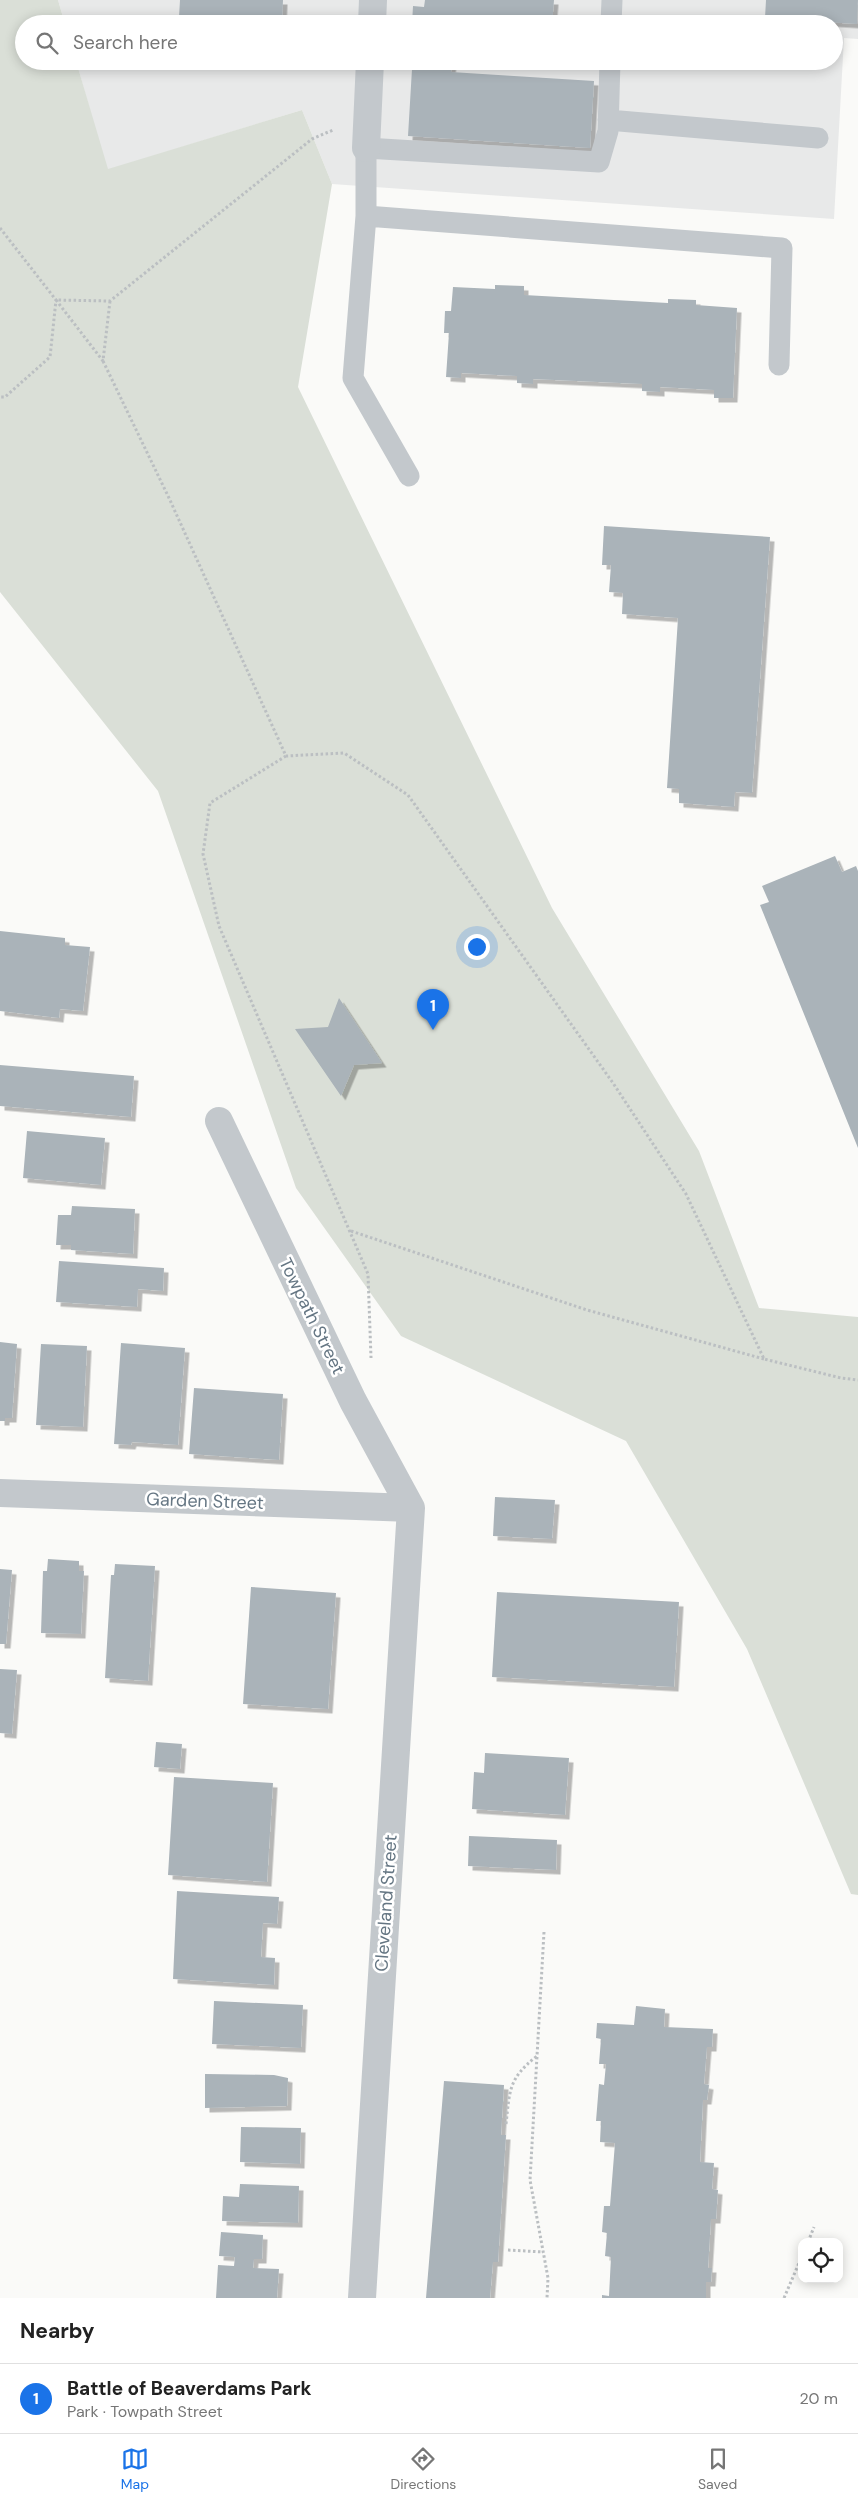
<!DOCTYPE html>
<meta charset="utf-8">
<style>
:root{--surface:#fff;--page:#f2f2f2;--text:#222;--muted:#767676;--line:#e0e0e0;--accent:#1a73e8}
body{margin:0;font-family:"DM Sans",sans-serif;background:var(--page);color:var(--text)}
.controls{position:absolute;right:15px;bottom:15px;display:grid;overflow:hidden;border-radius:10px;box-shadow:0 2px 12px #0003}
.controls button{width:45px;height:45px;display:grid;place-items:center;padding:0;border:0;border-bottom:1px solid var(--line);background:var(--surface);color:var(--text);font:25px sans-serif}
.you{position:absolute;left:476px;top:946px;width:18px;height:18px;margin:-12px;border:4px solid #fff;border-radius:50%;background:#1a73e8;box-shadow:0 0 0 8px #1a73e833}
.badge{display:grid;place-items:center;width:32px;height:32px;border-radius:50%;background:var(--accent);color:#fff;font-size:16px;font-weight:700}
.pin{position:absolute;translate:-50% -41px;filter:drop-shadow(0 1px 2px #0008)}
.pin::after{content:'';position:absolute;top:26px;width:18px;height:15px;background:inherit;clip-path:polygon(0 0,100% 0,50% 100%)}
.list{margin:0;padding:0;list-style:none}
h2{display:flex;justify-content:space-between;align-items:center;height:65px;margin:0;padding:0 20px;font-size:21px}
h2 small{font-size:16px;font-weight:400;color:var(--muted)}
.list li{display:grid;grid-template-columns:32px 1fr auto;gap:15px;align-items:center;box-sizing:border-box;height:70px;padding:0 20px;border-top:1px solid var(--line)}
.list b{display:block;font-size:19px;white-space:nowrap}
.list p{margin:0;font-size:16px;white-space:nowrap;color:var(--muted)}
.list em{font-size:16px;font-style:normal;color:var(--muted)}
.icon{flex:none;width:28px;height:28px;fill:none;stroke:currentColor;stroke-width:2;stroke-linecap:round;stroke-linejoin:round}
.map{position:relative;flex:none;width:858px;height:2298px;overflow:hidden}
.search{position:absolute;background:var(--surface);box-shadow:0 2px 12px #0003;left:15px;right:15px;top:15px;height:55px;display:flex;align-items:center;gap:12px;box-sizing:border-box;padding:0 18px;border-radius:28px;color:var(--muted);font-size:19px}
.sheet{height:135px;background:var(--surface)}
nav{display:flex;justify-content:space-around;align-items:center;box-sizing:border-box;height:70px;border-top:1px solid var(--line);background:var(--surface);font-size:14px;color:var(--muted)}
nav a{display:grid;justify-items:center;gap:2px}
nav .on{color:var(--accent)}
.map>svg:first-child{display:block}
.built{fill:#e8e9e9}
.green{fill:#dadfd7}
.building{fill:#aab3b9;filter:url(#shadow)}
.lines{fill:none;stroke-linecap:round;stroke-linejoin:round}
.path{stroke:#bbbfc2;stroke-width:3;stroke-dasharray:2.5 2.5;stroke-linecap:butt}
.service{stroke:#c3c8cc;stroke-width:21}
.minor{stroke:#c3c8cc;stroke-width:28}
.labels{text-anchor:middle;dominant-baseline:central;stroke-width:5;stroke-linejoin:round;paint-order:stroke}
.street-label{font-size:18px;fill:#657683;stroke:#fff}
</style>
<div class="map">
<svg width="858" height="2298" viewBox="0 0 858 2298">
<defs>
<filter id="shadow"><feDropShadow dx="4.5" dy="4.5" stdDeviation="0" flood-color="#0004"/></filter>
</defs>
<rect width="100%" height="100%" fill="#fafaf8"/>
<path class="built" d="M58 0H858V39L844 38 834 219 332 184 302 110 107 170 76 61H834V24H65Z"/>
<path class="green" d="M0 0H58L65 24H24V61H76L108 169 302 110 332 184 298 387 552 908 699 1151 759 1308 858 1317V1895L851 1894 747 1649 626 1441 401 1336 296 1188 158 791 0 592Z"/>
<path class="building" d="M180 0H283L282 22 179 17Z
M425 0H554L552 24H412L413 6 424 7Z
M766 0H858L857 24 765 18Z
M428 61H452L451 72 594 81 590 148 408 136 412 69 428 70Z
M495 285 524 286V295L668 303V299L696 300V305L737 308 733 398H714V390L660 387V392L642 391V384L533 379V384L517 383V376L461 373V378L446 377 449 333H444L445 311H451L453 287 495 289Z
M604 526 770 537 752 793 735 792 734 807 679 803V789L667 788 678 618 622 614 623 593 609 592 611 565H602Z
M835 856 842 872 856 866 858 871V1148L760 905 769 902 762 886Z
M0 931 65 938V945L90 947 83 1011 60 1009 59 1018 0 1011Z
M339 998 382 1063 354 1065 341 1096 295 1029 328 1027Z
M0 1065 134 1076 131 1117 0 1106Z
M27 1131 105 1138 101 1185 23 1178Z
M72 1206 135 1209 133 1254 71 1250V1245H56L58 1215H71Z
M59 1261 164 1268 163 1291 138 1289 137 1307 56 1302Z
M0 1342 17 1344 12 1418H5V1421H0Z
M121 1343 185 1348 178 1445 132 1442 131 1445 114 1444Z
M41 1344 87 1346 83 1427 36 1425Z
M194 1388 283 1394 279 1460 189 1454Z
M495 1497 555 1500 552 1539 493 1536Z
M48 1559 79 1561V1571H84L81 1634 41 1633 43 1571H47Z
M115 1564 155 1566 148 1681 105 1678 111 1575H114Z
M0 1569 12 1570 6 1644H0Z
M251 1587 336 1593 328 1709 243 1704Z
M497 1592 679 1602 674 1687 492 1677Z
M0 1669 17 1670 12 1734 0 1733Z
M156 1742 182 1744 180 1769 154 1767Z
M485 1753 569 1758 565 1815 472 1809 474 1772 484 1773Z
M174 1777 273 1783 267 1882 168 1875Z
M469 1836 557 1840 556 1870 468 1866Z
M177 1891 279 1897 277 1924 263 1923 261 1957 275 1958 274 1985 173 1979Z
M214 2001 303 2005 301 2048 212 2044Z
M636 2006 665 2009 664 2027 713 2029 712 2047H707L704 2084 709 2085 707 2100H703L700 2162 714 2163 712 2189 718 2190 716 2219H711L708 2268H712L711 2282H706V2298H602V2295L609 2296 611 2257 605 2256 607 2233 602 2232 604 2206H610L615 2143 600 2142 601 2121H596L599 2084 604 2085 606 2064H599L601 2039 596 2038 597 2023 634 2025Z
M205 2074 274 2075 288 2078 287 2106 205 2108Z
M444 2081 504 2085 501 2135H506L498 2262H493L490 2298H426Z
M241 2127 301 2128 300 2164 240 2162Z
M240 2184 299 2186 298 2223 222 2221 223 2196 239 2197Z
M221 2232 263 2235 262 2259H254L253 2268 279 2269 277 2298H216L218 2265 234 2266 235 2257 219 2256Z"/>
<g class="lines">
<path class="path" d="M0 228 56 300 50 357 5 397H0
M110 301 103 361 56 300 110 301 312 139 333 130
M103 361 169 498 286 756 344 753 408 795 613 1083 686 1194 764 1359 841 1378 858 1380
M286 756 210 803 203 854 219 926 368 1274 371 1358
M351 1231 587 1310 764 1359
M544 1932 530 2180 548 2278 547 2298
M506 2124C510 2090 508 2079 537 2056
M808 2242 814 2227
M508 2250 543 2252
M784 2298 802 2256"/>
<path class="service" d="M611 24 612 0
M608 120 818 138
M366 216 782 248 779 365
M409 476 353 378 366 216V148L599 162 608 131 610 61"/>
<path class="minor" d="M372 24 373 0
M366 148 370 61
M219 1121 353 1401 411 1508
M0 1493 411 1508
M362 2298 411 1508"/>
</g>
<g class="labels">
<g class="street-label">
<text transform="translate(312 1316) rotate(64)">Towpath Street</text>
<text transform="translate(205 1501) rotate(2)">Garden Street</text>
<text transform="translate(386 1903) rotate(-86)">Cleveland Street</text>
</g>
</g>
</svg>
<div class="controls">
<button><svg class="icon" aria-label="locate" viewBox="0 0 24 24"><circle cx="12" cy="12" r="6"/><path d="M12 2v4M12 18v4M2 12h4M18 12h4"/></svg></button>
</div>
<div class="you"></div>
<div class="pin badge" style="left:433px;top:1030px">1</div>
<div class="search"><svg class="icon" aria-label="search" viewBox="0 0 24 24"><circle cx="10" cy="10" r="6"/><path d="M15 15l6 6"/></svg>Search here</div>
</div>
<section class="sheet">
<h2>Nearby<small></small></h2>
<ul class="list">
<li><span class="badge">1</span><div><b>Battle of Beaverdams Park</b><p>Park · Towpath Street</p></div><em>20 m</em></li>
</ul>
</section>
<nav>
<a class="on"><svg class="icon" aria-label="map" viewBox="0 0 24 24"><path d="M3 6l6-2 6 2 6-2v14l-6 2-6-2-6 2zM9 4v14M15 6v14"/></svg>Map</a>
<a><svg class="icon" aria-label="directions" viewBox="0 0 24 24"><path d="M12 3l9 9-9 9-9-9zM9 14v-3h6M13 9l2 2-2 2"/></svg>Directions</a>
<a><svg class="icon" aria-label="saved" viewBox="0 0 24 24"><path d="M7 4h10v16l-5-4-5 4z"/></svg>Saved</a>
</nav>
